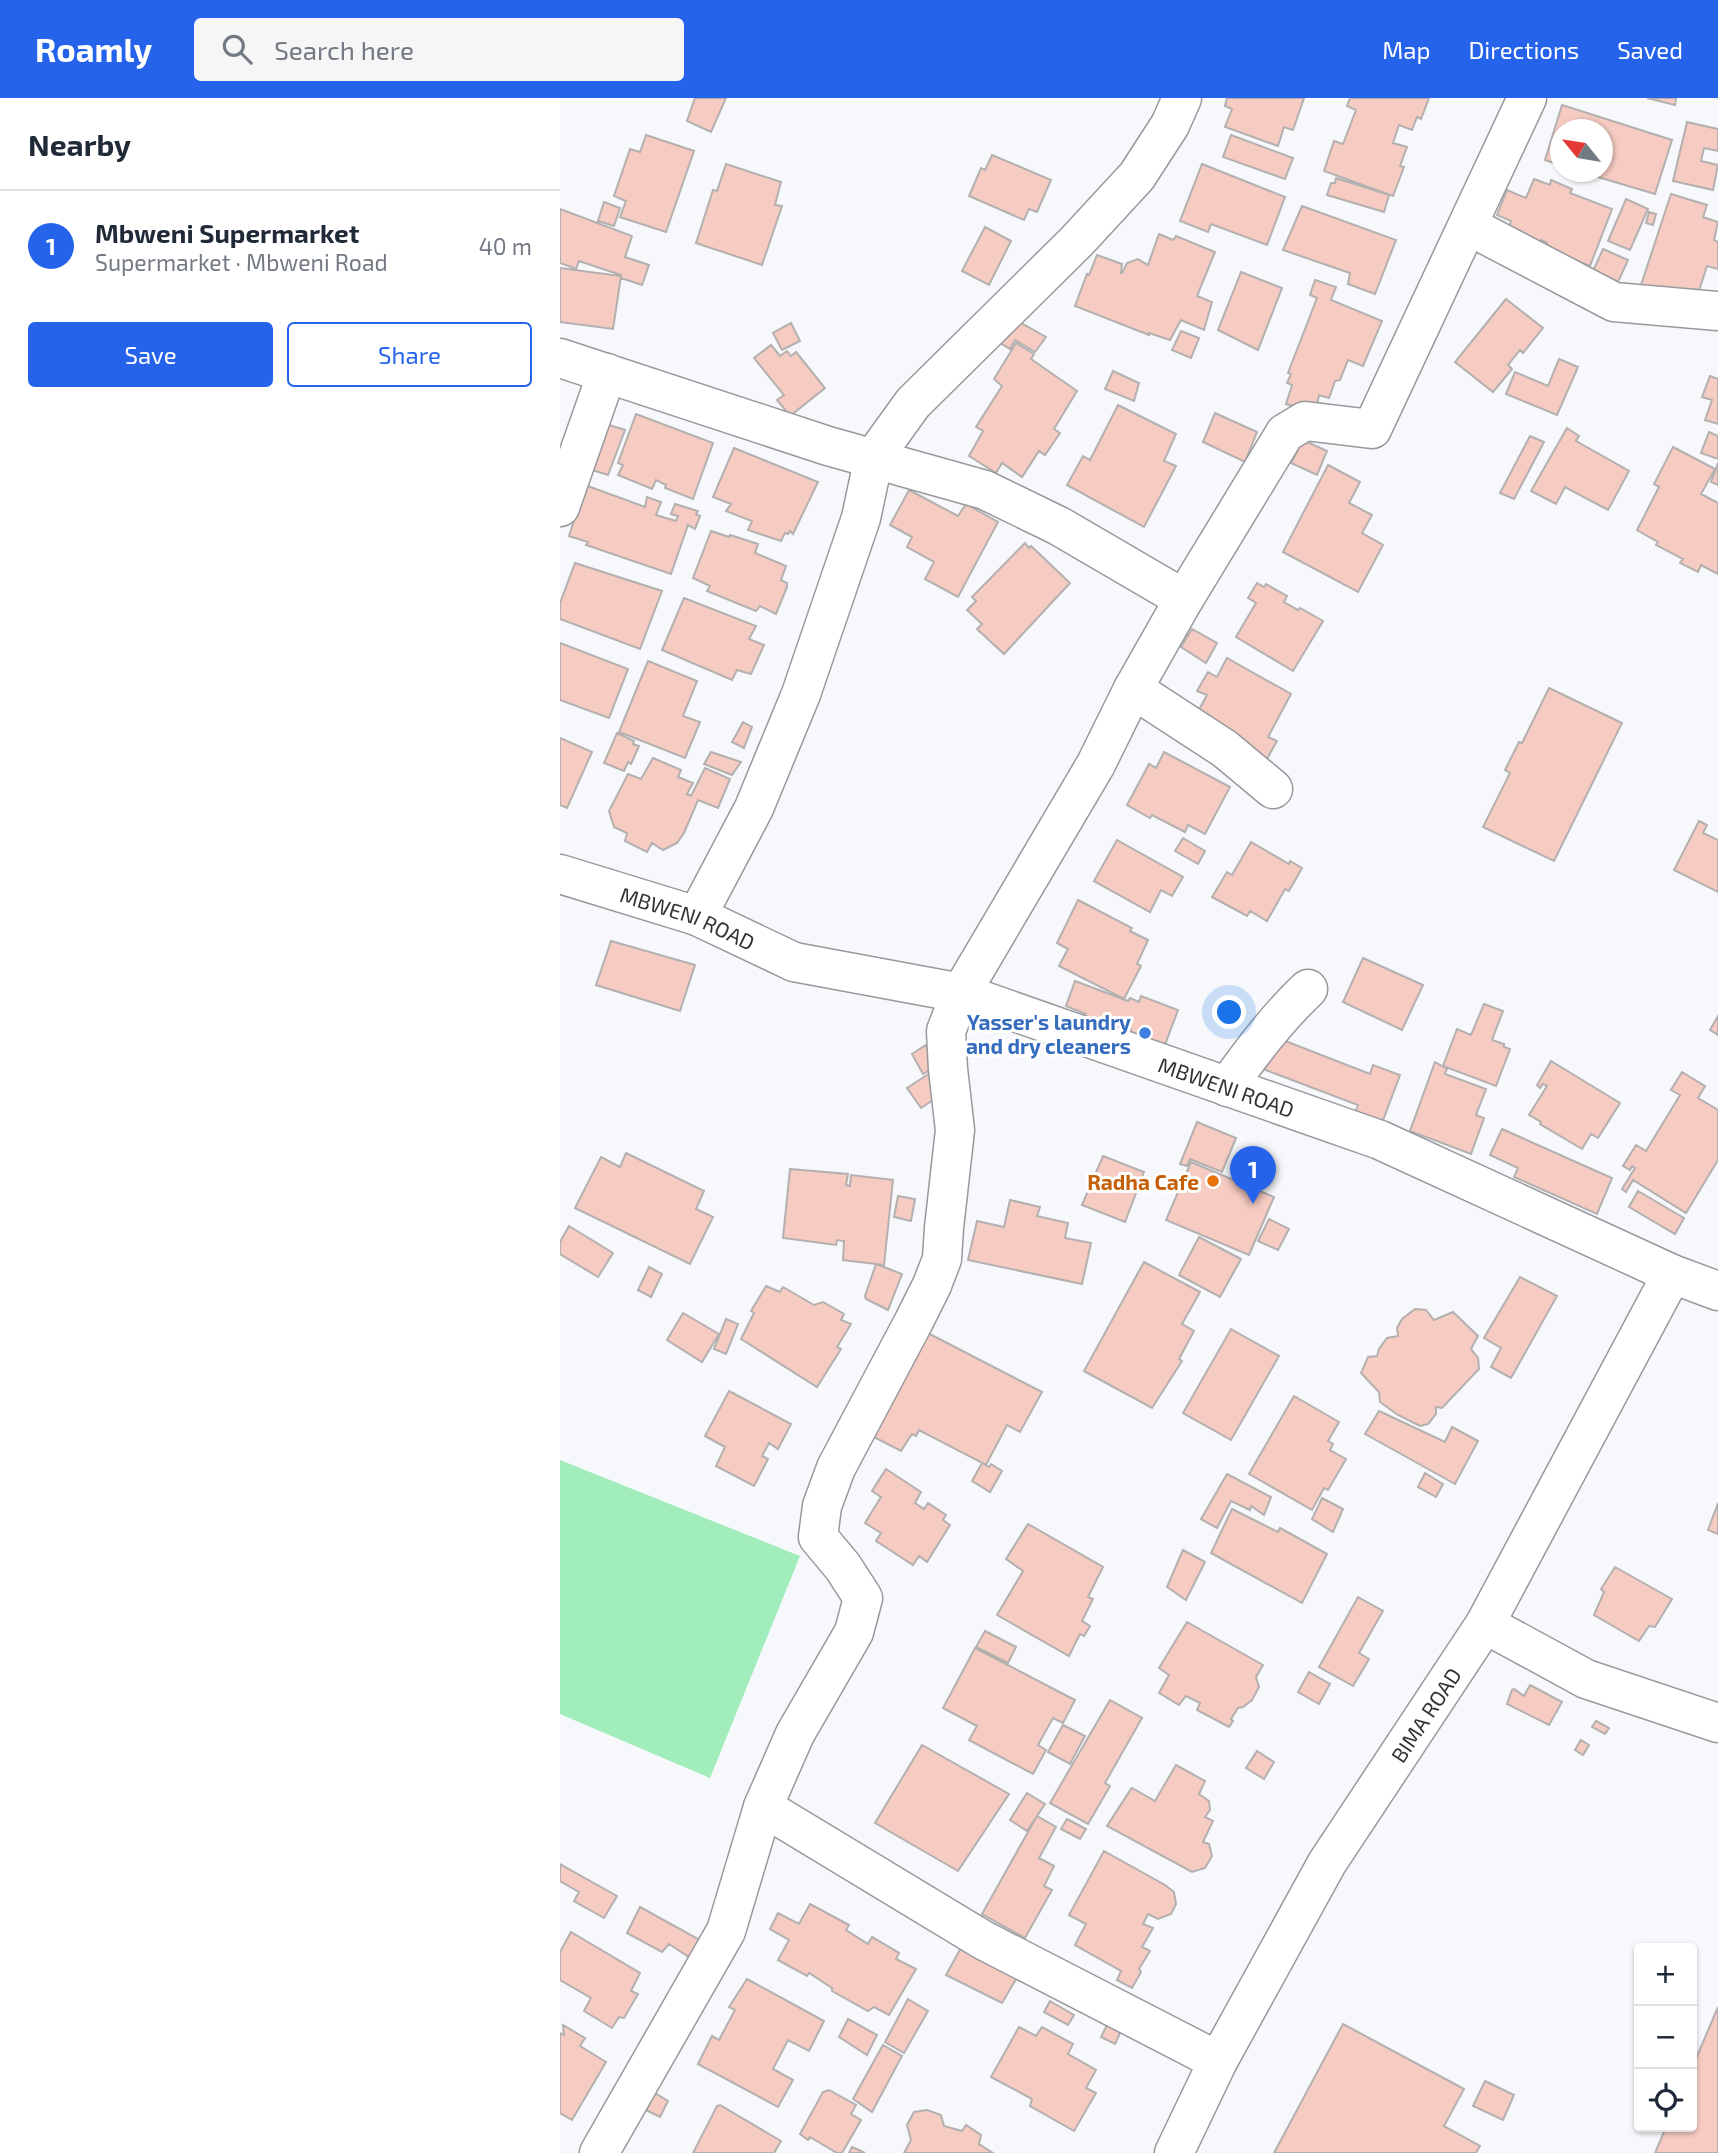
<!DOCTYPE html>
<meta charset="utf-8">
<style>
:root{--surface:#fff;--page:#f6f6f7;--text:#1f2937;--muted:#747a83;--line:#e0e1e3;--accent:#2563eb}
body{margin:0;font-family:"Exo 2",sans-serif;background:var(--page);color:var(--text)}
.controls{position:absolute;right:21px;bottom:21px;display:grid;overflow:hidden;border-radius:7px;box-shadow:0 2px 5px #0004}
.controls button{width:63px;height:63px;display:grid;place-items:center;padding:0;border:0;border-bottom:2px solid var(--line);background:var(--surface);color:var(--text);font:35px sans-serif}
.compass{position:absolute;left:990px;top:21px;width:63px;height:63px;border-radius:50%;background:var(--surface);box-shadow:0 2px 5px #0004;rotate:300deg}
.you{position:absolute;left:670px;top:915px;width:24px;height:24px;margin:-18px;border:5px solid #fff;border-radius:50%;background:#1a73e8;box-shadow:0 0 0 10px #1a73e833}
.badge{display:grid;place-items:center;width:46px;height:46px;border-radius:50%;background:var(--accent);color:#fff;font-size:23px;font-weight:700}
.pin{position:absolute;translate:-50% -58px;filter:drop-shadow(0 2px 4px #0008)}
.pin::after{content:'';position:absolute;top:37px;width:24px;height:21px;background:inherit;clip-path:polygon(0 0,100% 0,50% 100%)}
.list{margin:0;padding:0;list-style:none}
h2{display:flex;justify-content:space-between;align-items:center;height:91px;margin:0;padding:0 28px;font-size:30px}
h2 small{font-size:23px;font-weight:400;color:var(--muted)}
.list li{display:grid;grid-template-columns:46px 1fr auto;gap:21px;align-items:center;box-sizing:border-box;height:112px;padding:0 28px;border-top:2px solid var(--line)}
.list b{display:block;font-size:26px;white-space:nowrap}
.list p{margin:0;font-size:23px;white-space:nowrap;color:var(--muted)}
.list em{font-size:23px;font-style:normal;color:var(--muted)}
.actions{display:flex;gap:14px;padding:21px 28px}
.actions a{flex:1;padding:16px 0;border:2px solid var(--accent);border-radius:7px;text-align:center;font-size:24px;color:var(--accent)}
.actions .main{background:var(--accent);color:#fff}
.icon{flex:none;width:38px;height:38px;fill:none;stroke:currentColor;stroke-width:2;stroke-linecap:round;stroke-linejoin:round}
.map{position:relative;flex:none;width:1158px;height:2055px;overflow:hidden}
header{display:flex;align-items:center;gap:42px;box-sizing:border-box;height:98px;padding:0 35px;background:var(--accent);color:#fff}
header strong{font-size:33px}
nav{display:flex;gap:38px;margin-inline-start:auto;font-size:24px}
.search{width:490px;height:63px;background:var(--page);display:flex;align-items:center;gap:18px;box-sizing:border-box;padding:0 24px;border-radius:7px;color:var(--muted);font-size:26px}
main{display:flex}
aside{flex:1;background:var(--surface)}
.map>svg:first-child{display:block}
.green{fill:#a1edbb}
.building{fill:#f5cbc2;stroke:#b4b0b0;stroke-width:2}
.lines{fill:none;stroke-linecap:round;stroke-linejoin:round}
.minor-casing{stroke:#97999c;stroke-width:41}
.minor{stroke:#fff;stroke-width:38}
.shop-dot{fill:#3f7fe0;stroke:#fff;stroke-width:2.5}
.food-dot{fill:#e8710a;stroke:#fff;stroke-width:2.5}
.labels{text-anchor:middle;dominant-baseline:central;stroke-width:6;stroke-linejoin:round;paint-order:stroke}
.street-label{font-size:21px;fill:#323334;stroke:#fff}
.shop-label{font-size:21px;font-weight:bold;fill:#366cbe;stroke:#fff;text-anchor:end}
.food-label{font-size:21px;font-weight:bold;fill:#c56008;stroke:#fff;text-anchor:end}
</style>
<header>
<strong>Roamly</strong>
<div class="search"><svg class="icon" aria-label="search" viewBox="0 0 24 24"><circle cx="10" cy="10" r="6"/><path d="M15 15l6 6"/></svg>Search here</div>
<nav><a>Map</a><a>Directions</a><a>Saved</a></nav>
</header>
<main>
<aside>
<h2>Nearby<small></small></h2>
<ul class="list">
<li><span class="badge">1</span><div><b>Mbweni Supermarket</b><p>Supermarket · Mbweni Road</p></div><em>40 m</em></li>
</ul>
<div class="actions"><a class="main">Save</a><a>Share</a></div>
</aside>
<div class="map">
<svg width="1158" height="2055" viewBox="0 0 1158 2055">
<rect width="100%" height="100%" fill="#f6f8fb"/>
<path class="green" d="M0 1362 240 1458 150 1680 0 1616Z"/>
<path class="building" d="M135 0H166L151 34 127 23Z
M667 0H744L733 32 724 29 718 48 665 29 672 11 665 8Z
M790 0H869L861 21 857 19 852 32 839 27 833 45 847 49 840 68 844 69 833 98 764 73 774 43 783 46 796 12 787 8Z
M1087 0H1116L1115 7Z
M1002 7 1112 42 1095 96 1021 74H1042V32H1000V67L985 62Z
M1127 24 1158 31V53L1144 50 1141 63 1158 67 1153 92 1113 83Z
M86 37 134 53 106 134 60 119 66 103 54 98 70 51 80 54Z
M671 37 733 60 725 81 663 59Z
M432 57 491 82 477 114 469 111 464 122 409 98 421 70 425 72Z
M166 66 221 84 215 107 222 108 202 167 136 145 153 92 157 93Z
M642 66 725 99 707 147 651 126 648 134 620 123Z
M776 80 829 97 824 114 767 97 771 85H775Z
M974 81 990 87 991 82 1012 91 1010 95 1052 111 1030 168 997 155 985 152 987 145 981 142 980 145 948 132 951 123 937 117 947 92 966 100Z
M1111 96 1147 107 1143 119 1158 124 1154 142 1158 144V171L1147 168 1138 196 1081 187Z
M1066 101 1088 111 1070 152 1048 143Z
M44 104 60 110 54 128 38 123Z
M742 108 836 142 815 196 788 186 790 175 723 152Z
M0 111 72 138 65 159 89 167 82 187 61 180V177L19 163 16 171 0 165Z
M1089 114 1096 116 1093 127 1086 125Z
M425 129 451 143 429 187 402 173Z
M599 136 613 142 616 138 655 154 637 198 652 204 644 232 621 222 610 242 589 235V237L515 208 527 176 529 177 537 157 562 166 561 175H562L567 165 578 161 588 167Z
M1043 151 1068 162 1052 197 1027 186Z
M0 170 61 178 53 231 0 224Z
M681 174 722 190 698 252 658 232Z
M755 182 776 189 771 202 822 223 803 268 788 262 780 282 775 283 769 300 759 297 756 312 740 310 726 306 732 287 727 285 731 276 728 275 757 200 750 197Z
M946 201 983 230 963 255 960 252 948 267 952 271 933 294 895 264Z
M447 217 486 239 475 254 455 242 450 251 429 238Z
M231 225 240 243 222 252 213 235Z
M621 233 639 240 631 260 612 252Z
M456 245 474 256 471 261 517 293 494 331 500 335 485 357 479 353 462 379 442 365 436 375 409 358 423 333 416 329 442 288 434 281Z
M211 247 220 258 227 253 231 258 236 254 265 290 230 318 217 302 224 297 194 260Z
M999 261 1018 269 997 317 946 296 955 274 988 288Z
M553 273 579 285 574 303 545 291Z
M1150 278 1158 281V326L1145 322 1152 302 1142 299Z
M558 307 616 336 604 363 616 368 584 429 507 387 523 358 530 362Z
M655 315 697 334 685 364 643 344Z
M76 316 153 345 133 401 105 390 106 387 96 382 92 391 58 377 63 367 58 365Z
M43 325 65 332 48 377 26 370Z
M1007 330 1019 338 1016 343 1069 373 1048 412 1005 389 996 406 971 393Z
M1149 334 1158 338V361L1141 355Z
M970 338 984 344 954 401 940 395Z
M743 342 767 353 757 377 731 365Z
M1113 349 1155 371 1141 396 1158 405V476L1141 467 1138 474 1120 465 1123 461 1096 447 1098 444 1077 432 1099 389 1094 386Z
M174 350 258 384 233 436 230 433 228 436 225 435 221 443 188 432 192 423 166 413 171 406 153 399Z
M1158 365V387L1151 384Z
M768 367 800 384 789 405 812 417 802 435 823 447 798 494 723 454Z
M25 387 85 409 87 399 101 404 96 417 116 423 118 418 111 416 115 406 138 413 136 416 140 418 135 431 128 427 111 476 26 447 28 444 9 438Z
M349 392 398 418 406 406 438 424 398 499 365 481 374 464 347 449 352 439 330 427Z
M151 433 169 439 170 437 198 446 195 455 226 468 221 482 227 485V489L216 516 200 508 196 513 147 493 150 488 133 480Z
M465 445 469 450 471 448 510 485 444 556 417 531 422 526 407 512 416 503 412 499Z
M15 465 102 493 80 551 0 521V505Z
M697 485 704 489 706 486 727 498 724 504 738 512 740 510 763 523 733 573 676 539 696 505 688 500Z
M124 500 196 528 189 541 204 547 191 576 177 572 172 582 102 552Z
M632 531 657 545 646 565 621 549Z
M0 545 68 571 49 620 0 602Z
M667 560 731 596 708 639 717 643 704 666 635 619 647 597 637 593 648 574 657 579Z
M88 563 137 583 123 618 140 624 125 660 59 634Z
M989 590 1062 625 994 763 923 729 950 675 945 672 959 644 962 645Z
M183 624 192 629 184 650 172 644Z
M57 635 74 643 73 646 79 648 71 666 68 664 64 673 44 665Z
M0 640 32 654 7 710 0 707Z
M151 654 181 664 172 677 144 666Z
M604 654 670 689 645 736 628 727 625 734 592 717 590 720 567 707 589 666 596 670Z
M93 660 121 672 118 679 133 685 127 696 131 698 145 670 170 681 158 710 138 702 124 735 117 745 103 752 92 745 87 754 65 743 67 735 54 729 49 713 68 676 81 681Z
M1139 723 1147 727 1143 735 1158 742V794L1114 772Z
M623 740 645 753 638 766 615 753Z
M557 742 623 779 612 798 601 792 590 814 534 783Z
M691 744 729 766 730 763 742 770 729 793 725 791 707 823 690 813 687 818 652 799 667 774 672 777Z
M518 802 572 830 570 833 588 842 577 866 581 868 564 901 499 868 508 851 497 845Z
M51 843 135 867 120 913 36 887Z
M803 860 863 887 842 932 783 904Z
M515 883 568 903 570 900 579 904 581 898 618 912 603 952 568 939 571 931 548 923 545 930 524 922 526 916 506 908Z
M924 906 943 913 932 942 944 946V949L950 951 936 988 883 968 897 931 911 937Z
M1158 918V937L1150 932Z
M715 939 810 976 813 967 840 977 819 1033 792 1023 798 1007 703 971Z
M366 947 379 967 363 976 352 956Z
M991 963 1060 1005 1038 1040 1031 1036 1022 1051 980 1026 981 1024 969 1017 987 988 983 986 980 990 977 987Z
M875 964 887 971 885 976 926 991 916 1017 924 1020 911 1056 850 1033Z
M1122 974 1145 988 1138 1000 1158 1012V1062L1126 1115 1073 1082 1066 1094 1062 1091 1075 1070 1072 1068 1070 1072 1063 1068 1076 1047 1086 1053 1120 997 1111 992Z
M370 975 384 995 361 1010 347 990Z
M637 1024 676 1040 662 1074 630 1061 627 1068 620 1066Z
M942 1031 1052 1080 1037 1116 954 1079 958 1070 930 1057Z
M66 1055 144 1093 136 1111 153 1119 130 1166 15 1110 41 1059 60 1069Z
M543 1058 584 1074 565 1124 522 1107Z
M631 1064 714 1099 689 1157 606 1122Z
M230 1071 288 1076 286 1087 290 1088 291 1077 333 1082 324 1167 283 1162 284 1143 277 1142 276 1147 223 1140Z
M1078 1093 1124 1120 1115 1136 1069 1109Z
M338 1098 355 1101 351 1123 334 1119Z
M450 1102 480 1109 477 1118 508 1125 505 1140 531 1145 522 1186 408 1162 417 1123 444 1129Z
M709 1121 729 1131 718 1152 698 1143Z
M9 1128 53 1155 38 1179 0 1156V1144Z
M639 1139 681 1161 660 1199 619 1177Z
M584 1164 640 1194 622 1226 634 1233 619 1261 622 1263 592 1310 524 1273Z
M316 1166 342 1176 328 1212 306 1201 305 1198Z
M89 1169 102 1176 91 1199 78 1192Z
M960 1179 997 1198 951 1280 931 1269 941 1250 924 1240Z
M206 1188 220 1194 223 1189 254 1207 263 1204 284 1216 281 1222 291 1226 277 1249 281 1251 257 1289 181 1241 194 1215 191 1213Z
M855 1211 866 1212 874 1222 893 1214 918 1238 911 1251 918 1260 919 1271 882 1310 876 1309V1316L868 1326 860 1328 838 1317 820 1304 819 1294 801 1275 808 1259 817 1258 819 1251 827 1240 838 1238 837 1230 842 1221Z
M123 1215 159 1236 142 1264 107 1242Z
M166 1221 178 1226 166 1256 154 1251Z
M671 1231 719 1258 671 1342 623 1315Z
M362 1232 482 1294 460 1334 447 1327 426 1367 359 1332 356 1338 352 1336 341 1353 308 1336Z
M169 1293 231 1326 218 1351 209 1345 202 1358 208 1361 194 1388 156 1368 165 1349 145 1338Z
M734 1298 779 1324 768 1343 773 1346 770 1352 786 1361 768 1392 764 1390 752 1412 689 1376Z
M819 1313 885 1344 892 1329 918 1343 895 1386 805 1336Z
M422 1365 429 1369 431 1366 442 1373 430 1394 412 1383Z
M326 1371 361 1394 355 1405 364 1411 368 1405 386 1417 383 1422 390 1427 367 1464 359 1458 353 1467 316 1443 321 1435 305 1425 321 1399 312 1393Z
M865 1375 883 1386 876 1399 858 1389Z
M667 1376 711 1399 704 1417 691 1408 690 1412 671 1403 657 1430 641 1421Z
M762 1400 783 1411 773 1434 752 1421Z
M1158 1405V1436L1148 1432Z
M672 1411 718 1434 720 1430 767 1456 742 1505 651 1455Z
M468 1426 543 1469 528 1499 533 1501 522 1523 530 1528 524 1538 520 1536 509 1558 437 1517 463 1473 446 1461Z
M623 1452 645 1464 626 1502 607 1489Z
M1055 1469 1112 1501 1095 1529 1089 1528 1079 1543 1034 1517 1044 1494 1041 1491Z
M798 1499 823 1513 799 1555 809 1561 793 1588 759 1569Z
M627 1524 703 1567 696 1579 699 1589 692 1602 683 1609 678 1610 671 1621 673 1623 669 1629 637 1612 640 1605 626 1598 619 1607 599 1595 609 1577 599 1570Z
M425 1533 456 1549 448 1565 416 1549Z
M415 1550 515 1602 503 1625 493 1620 478 1647 486 1652 473 1676 409 1642 417 1628 383 1610Z
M749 1574 770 1586 759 1606 738 1594Z
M970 1587 1002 1604 989 1627 947 1606 952 1592 954 1591 964 1598Z
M550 1602 582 1620 545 1685 550 1688 528 1726 490 1705Z
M1036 1623 1049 1630 1045 1636 1032 1629Z
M503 1627 525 1638 510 1666 488 1654Z
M1021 1642 1029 1647 1023 1657 1015 1652Z
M362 1647 449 1696 398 1773 315 1725Z
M697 1653 714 1664 704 1681 686 1670Z
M616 1667 645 1683 639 1696 649 1703 650 1712 645 1719 653 1723 643 1744 649 1746 652 1758 645 1770 632 1774 547 1728 571 1691 572 1690 595 1703Z
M467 1695 485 1706 467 1733 450 1722Z
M477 1718 496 1729 479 1760 494 1768 484 1788 492 1792 465 1840 422 1816Z
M507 1721 526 1731 520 1741 501 1731Z
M544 1753 605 1787 614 1794 616 1806 611 1816 598 1821 588 1816 583 1826 593 1830 582 1849 590 1853 579 1871 581 1874 572 1890 557 1882 561 1873 515 1847 526 1826 509 1817Z
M0 1766 57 1798 44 1820 14 1803 19 1794 0 1783Z
M250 1806 289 1827 286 1832 308 1846 312 1839 339 1855 336 1861 356 1871 329 1917 314 1909 308 1913 272 1893V1890L249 1875 247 1878 218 1862 229 1842 210 1831 218 1815 239 1826Z
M80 1809 140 1842 129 1859 109 1846 102 1854 67 1835Z
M11 1834 80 1875 71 1893 78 1896 64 1920 59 1919 52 1930 24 1913 31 1900 0 1882V1854Z
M403 1846 459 1876 442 1905 386 1877Z
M187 1881 264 1923 249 1953 228 1942 213 1971 233 1982 218 2009 138 1966 152 1938 159 1942 175 1912 169 1909Z
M348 1901 368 1913 344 1955 325 1944Z
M490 1903 514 1917 508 1927 484 1914Z
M1158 1909V2055H1095L1106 2029H1132V1970Z
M288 1921 317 1937 307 1957 279 1939Z
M548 1925 561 1933 555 1946 541 1939Z
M783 1926 904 1991 884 2028 920 2048 916 2055H714Z
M3 1927 25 1940 20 1948 46 1964 12 2022 0 2015V1935L4 1937Z
M459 1929 476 1938 482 1929 513 1946 508 1956 536 1972 526 1990 536 1995 514 2033 470 2008 472 2001 431 1979Z
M323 1947 342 1958 312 2014 293 2001Z
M925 1983 954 1997 943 2022 913 2008Z
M269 1992 296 2007 291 2016 301 2022 282 2055H277L250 2039 248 2042 240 2036 263 1994Z
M95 1995 108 2003 100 2019 86 2012Z
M160 2007 221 2043 214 2055H133L157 2008Z
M367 2012 381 2017 384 2028 402 2033 406 2027 421 2037 419 2046 433 2055H344L351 2042 347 2027 354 2014Z
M292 2049 305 2055H289Z"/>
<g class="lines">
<defs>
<g id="minor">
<path d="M909 128 1054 204 1158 213"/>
<path d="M0 260 268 348 425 392 499 428 624 501"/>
<path d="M0 409 47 275"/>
<path d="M573 591 665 651 713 691"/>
<path id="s1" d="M0 776 137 818 234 864 401 895 820 1042 1112 1176 1158 1193"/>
<path d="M137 818 194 710 241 596 301 420 314 359 353 305 517 143 577 78 610 27 622 0"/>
<path d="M667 989C692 953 717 920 748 891"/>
<path d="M925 1526 1026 1581 1158 1625"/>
<path d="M203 1709 423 1842 658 1963"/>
<path d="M39 2055 166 1833 203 1709 235 1636 294 1534 303 1500 283 1469 258 1439 262 1408 276 1370 354 1223 372 1187 382 1161 384 1130 395 1032 388 971 386 933 401 895 536 666 573 591 624 501 725 335 745 323 812 331 967 0"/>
<path id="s2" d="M614 2055 658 1963 767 1765 925 1526 1112 1176"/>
</g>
</defs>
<use href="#minor" class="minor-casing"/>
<use href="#minor" class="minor"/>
</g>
<circle class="shop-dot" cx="585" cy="935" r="7"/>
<circle class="food-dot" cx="653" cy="1083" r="7"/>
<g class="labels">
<g class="street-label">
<text stroke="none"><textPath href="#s1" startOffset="135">MBWENI ROAD</textPath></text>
<text stroke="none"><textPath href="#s1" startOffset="702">MBWENI ROAD</textPath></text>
<text stroke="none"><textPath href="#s2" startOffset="506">BIMA ROAD</textPath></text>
</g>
<g class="shop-label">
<text x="571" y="923">Yasser's laundry<tspan x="571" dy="24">and dry cleaners</tspan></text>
</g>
<g class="food-label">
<text x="639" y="1083">Radha Cafe</text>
</g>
</g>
</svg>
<div class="controls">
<button>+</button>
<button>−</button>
<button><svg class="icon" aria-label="locate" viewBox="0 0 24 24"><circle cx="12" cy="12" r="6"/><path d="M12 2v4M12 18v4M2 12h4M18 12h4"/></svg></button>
</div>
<svg class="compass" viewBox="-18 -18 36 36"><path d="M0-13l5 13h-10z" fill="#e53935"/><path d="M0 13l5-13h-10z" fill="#747a83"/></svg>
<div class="you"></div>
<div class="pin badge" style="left:693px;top:1106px">1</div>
</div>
</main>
